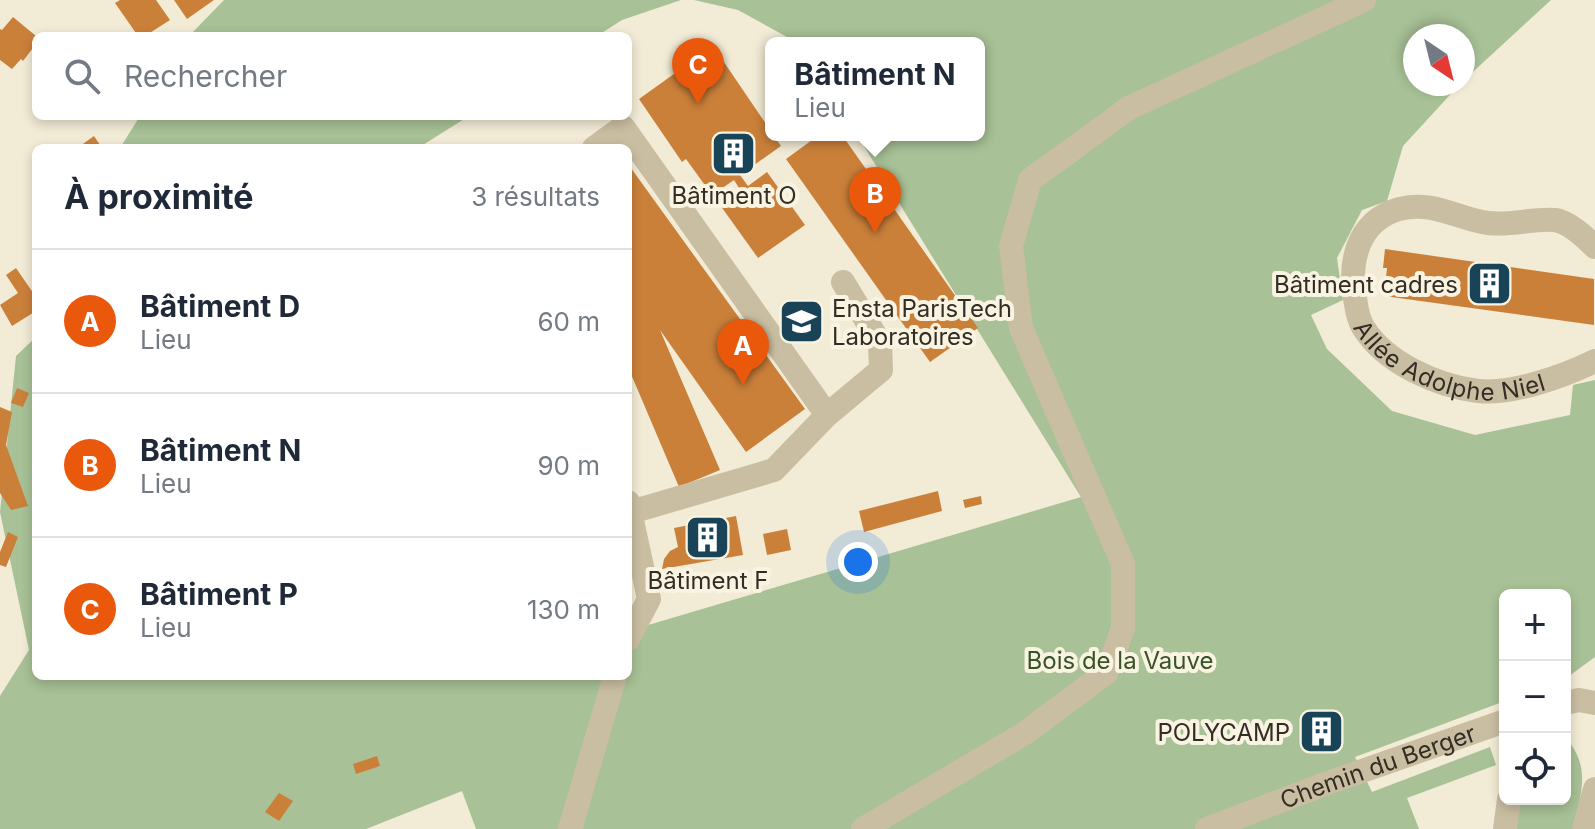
<!DOCTYPE html>
<html lang="fr">
<meta charset="utf-8">
<style>
:root{--surface:#fff;--page:#f6f6f7;--text:#1f2937;--muted:#747a83;--line:#e0e1e3;--accent:#ea580c}
body{margin:0;font-family:Inter,sans-serif;background:var(--page);color:var(--text)}
.controls{position:absolute;right:24px;bottom:24px;display:grid;overflow:hidden;border-radius:12px;box-shadow:0 4px 12px #0003}
.controls button{width:72px;height:72px;display:grid;place-items:center;padding:0;border:0;border-bottom:2px solid var(--line);background:var(--surface);color:var(--text);font:40px sans-serif}
.compass{position:absolute;left:1403px;top:24px;width:72px;height:72px;border-radius:50%;background:var(--surface);box-shadow:0 4px 12px #0003;rotate:145deg}
.you{position:absolute;left:858px;top:562px;width:28px;height:28px;margin:-20px;border:6px solid #fff;border-radius:50%;background:#1a73e8;box-shadow:0 0 0 12px #1a73e833}
.badge{display:grid;place-items:center;width:52px;height:52px;border-radius:50%;background:var(--accent);color:#fff;font-size:26px;font-weight:700}
.pin{position:absolute;translate:-50% -66px;filter:drop-shadow(0 2px 4px #0008)}
.pin::after{content:'';position:absolute;top:42px;width:28px;height:24px;background:inherit;clip-path:polygon(0 0,100% 0,50% 100%)}
.popup{position:absolute;left:765px;top:37px;width:220px;height:104px;box-sizing:border-box;display:grid;place-content:center;border-radius:12px;background:var(--surface);filter:drop-shadow(0 2px 6px #0005);font-size:26px;white-space:nowrap;color:var(--muted)}
.popup b{font-size:30px;color:var(--text)}
.popup::after{content:'';position:absolute;left:50%;top:100%;margin-left:-16px;border:16px solid transparent;border-top-color:var(--surface)}
.list{margin:0;padding:0;list-style:none}
h2{display:flex;justify-content:space-between;align-items:center;height:104px;margin:0;padding:0 32px;font-size:34px}
h2 small{font-size:26px;font-weight:400;color:var(--muted)}
.list li{display:grid;grid-template-columns:52px 1fr auto;gap:24px;align-items:center;box-sizing:border-box;height:144px;padding:0 32px;border-top:2px solid var(--line)}
.list b{display:block;font-size:30px;white-space:nowrap}
.list p{margin:0;font-size:26px;white-space:nowrap;color:var(--muted)}
.list em{font-size:26px;font-style:normal;color:var(--muted)}
.icon{flex:none;width:44px;height:44px;fill:none;stroke:currentColor;stroke-width:2;stroke-linecap:round;stroke-linejoin:round}
.map{position:relative;flex:none;width:1595px;height:829px;overflow:hidden}
.search{position:absolute;background:var(--surface);box-shadow:0 4px 12px #0003;left:32px;top:32px;width:600px;height:88px;display:flex;align-items:center;gap:20px;box-sizing:border-box;padding:0 28px;border-radius:12px;color:var(--muted);font-size:30px}
.panel{position:absolute;background:var(--surface);box-shadow:0 4px 12px #0003;left:32px;top:144px;width:600px;height:536px;border-radius:12px}
.map>svg:first-child{display:block}
.green{fill:#a8c196}
.building{fill:#cb803a}
.lines{fill:none;stroke-linecap:round;stroke-linejoin:round}
.minor{stroke:#cabea2;stroke-width:24}
.labels{text-anchor:middle;dominant-baseline:central;stroke-width:8;stroke-linejoin:round;paint-order:stroke}
.poi-label{font-size:24px;fill:#342d25;stroke:#f9f4e2}
.street-label{font-size:24px;fill:#342d25;stroke:#f9f4e2}
.park-label{font-size:24px;fill:#385327;stroke:#f9f4e2}
</style>
<div class="map">
<svg width="1595" height="829" viewBox="0 0 1595 829">
<rect width="100%" height="100%" fill="#f2ebd6"/>
<path class="green" d="M224 0H681L622 20 597 36H189Z
M694 0H1551L1463 81V36H1415V84H1460L1403 146 1387 201 1362 210 1337 258 1343 300 1311 315 1327 349 1392 411 1475 435 1570 415 1573 385 1595 380V657L1565 679V595H1505V701L1355 757 1372 792 1490 747 1496 765 1407 798 1419 829H476L462 791 366 829H0V696L29 650 0 512 16 356 36 337V676H628V631L1081 497 857 135H979V43H798L738 10Z
M140 116H469L418 148H120Z
M1565 737C1592 767 1581 793 1573 829H1513L1515 799H1565Z"/>
<path class="building" d="M120 0H156L170 20 145 36H138L115 3Z
M174 0H214L187 19Z
M13 17 36 36V44L23 61 21 59 12 69 0 60V29L2 30Z
M713 46 781 146 740 175 748 186 767 172 805 225 758 258 720 205 741 191 734 180 712 195 686 159 682 162 639 99Z
M819 135H842L978 328 930 362 786 159Z
M94 136 102 148H81L80 146Z
M628 164 805 409 746 452 660 330 720 470 679 487 628 367Z
M1385 249 1594 279V325L1384 296 1387 268H1383Z
M16 268 36 297V311L12 326 0 305 18 293 6 275Z
M17 388 29 393 23 407 11 403Z
M0 407 12 412 6 445 28 506 11 510 0 493Z
M938 491 942 511 864 532 859 511Z
M981 496 982 504 965 508 963 500Z
M736 516 743 555 662 569 664 559 670 551 678 547 674 528Z
M787 529 791 550 767 555 763 534Z
M8 532 18 537 6 567 0 565V552Z
M1322 724 1328 738 1319 741 1314 727Z
M377 756 380 766 356 774 353 764Z
M279 793 293 801 279 821 265 812Z"/>
<g class="lines">
<g class="minor">
<path d="M594 148 623 127 827 415 774 470 631 512"/>
<path id="s1" d="M1595 247C1585 237 1569 222 1555 220 1534 218 1511 226 1488 223 1458 219 1432 200 1399 209 1355 222 1348 266 1356 304 1357 312 1359 320 1363 327 1385 363 1437 386 1478 391 1512 395 1564 376 1595 361"/>
<path d="M827 415 881 370 880 343 843 282"/>
<path d="M628 502 649 599 628 639"/>
<path d="M1565 703 1579 700 1595 703"/>
<path d="M570 829 615 676"/>
<path d="M863 829 1025 733 1107 672 1123 628V564L1021 328 1011 246 1030 180 1129 108 1364 0"/>
<path id="s2" d="M1207 829 1325 784 1505 721"/>
<path d="M1505 829 1509 799"/>
<path d="M1584 829 1595 789"/>
</g>
</g>
<defs>
<symbol id="building-square" viewBox="-11 -11 22 22"><rect x="-9" y="-9" width="18" height="18" rx="4" fill="#194356" stroke="#f9f4e2"/><path d="M-4-6H4V6H1V3H-1V6H-4ZM-2.5-4.3h1.7v1.8h-1.7ZM.8-4.3h1.7v1.8H.8ZM-2.5-1h1.7V.8h-1.7ZM.8-1h1.7V.8H.8Z" fill="#fff"/></symbol>
<symbol id="university-square" viewBox="-11 -11 22 22"><rect x="-9" y="-9" width="18" height="18" rx="4" fill="#194356" stroke="#f9f4e2"/><path d="M0-5L7-2L0 1L-7-2ZM-4 1L0 2.5L4 1V4Q0 6-4 4Z" fill="#fff"/></symbol>
</defs>
<g fill-rule="evenodd">
<use href="#building-square" x="708" y="128" width="51" height="51"/>
<use href="#building-square" x="1464" y="258" width="51" height="51"/>
<use href="#university-square" x="776" y="296" width="51" height="51"/>
<use href="#building-square" x="682" y="512" width="51" height="51"/>
<use href="#building-square" x="1296" y="706" width="51" height="51"/>
</g>
<g class="labels">
<g class="poi-label">
<text x="734" y="195">Bâtiment O</text>
<text x="1458" y="284" text-anchor="end">Bâtiment cadres</text>
<text x="832" y="308" text-anchor="start">Ensta ParisTech<tspan x="832" dy="28">Laboratoires</tspan></text>
<text x="708" y="580">Bâtiment F</text>
<text x="1290" y="732" text-anchor="end">POLYCAMP</text>
</g>
<g class="street-label">
<text stroke="none"><textPath href="#s1" startOffset="446">Allée Adolphe Niel</textPath></text>
<text stroke="none"><textPath href="#s2" startOffset="182">Chemin du Berger</textPath></text>
</g>
<g class="park-label">
<text x="1120" y="660">Bois de la Vauve</text>
</g>
</g>
</svg>
<div class="controls">
<button>+</button>
<button>−</button>
<button><svg class="icon" aria-label="locate" viewBox="0 0 24 24"><circle cx="12" cy="12" r="6"/><path d="M12 2v4M12 18v4M2 12h4M18 12h4"/></svg></button>
</div>
<svg class="compass" viewBox="-18 -18 36 36"><path d="M0-13l5 13h-10z" fill="#e53935"/><path d="M0 13l5-13h-10z" fill="#747a83"/></svg>
<div class="you"></div>
<div class="pin badge" style="left:743px;top:385px">A</div>
<div class="pin badge" style="left:875px;top:233px">B</div>
<div class="popup"><b>Bâtiment N</b>Lieu</div>
<div class="pin badge" style="left:698px;top:104px">C</div>
<div class="search"><svg class="icon" aria-label="search" viewBox="0 0 24 24"><circle cx="10" cy="10" r="6"/><path d="M15 15l6 6"/></svg>Rechercher</div>
<section class="panel">
<h2>À proximité<small>3 résultats</small></h2>
<ul class="list">
<li><span class="badge">A</span><div><b>Bâtiment D</b><p>Lieu</p></div><em>60 m</em></li>
<li><span class="badge">B</span><div><b>Bâtiment N</b><p>Lieu</p></div><em>90 m</em></li>
<li><span class="badge">C</span><div><b>Bâtiment P</b><p>Lieu</p></div><em>130 m</em></li>
</ul>
</section>
</div>
